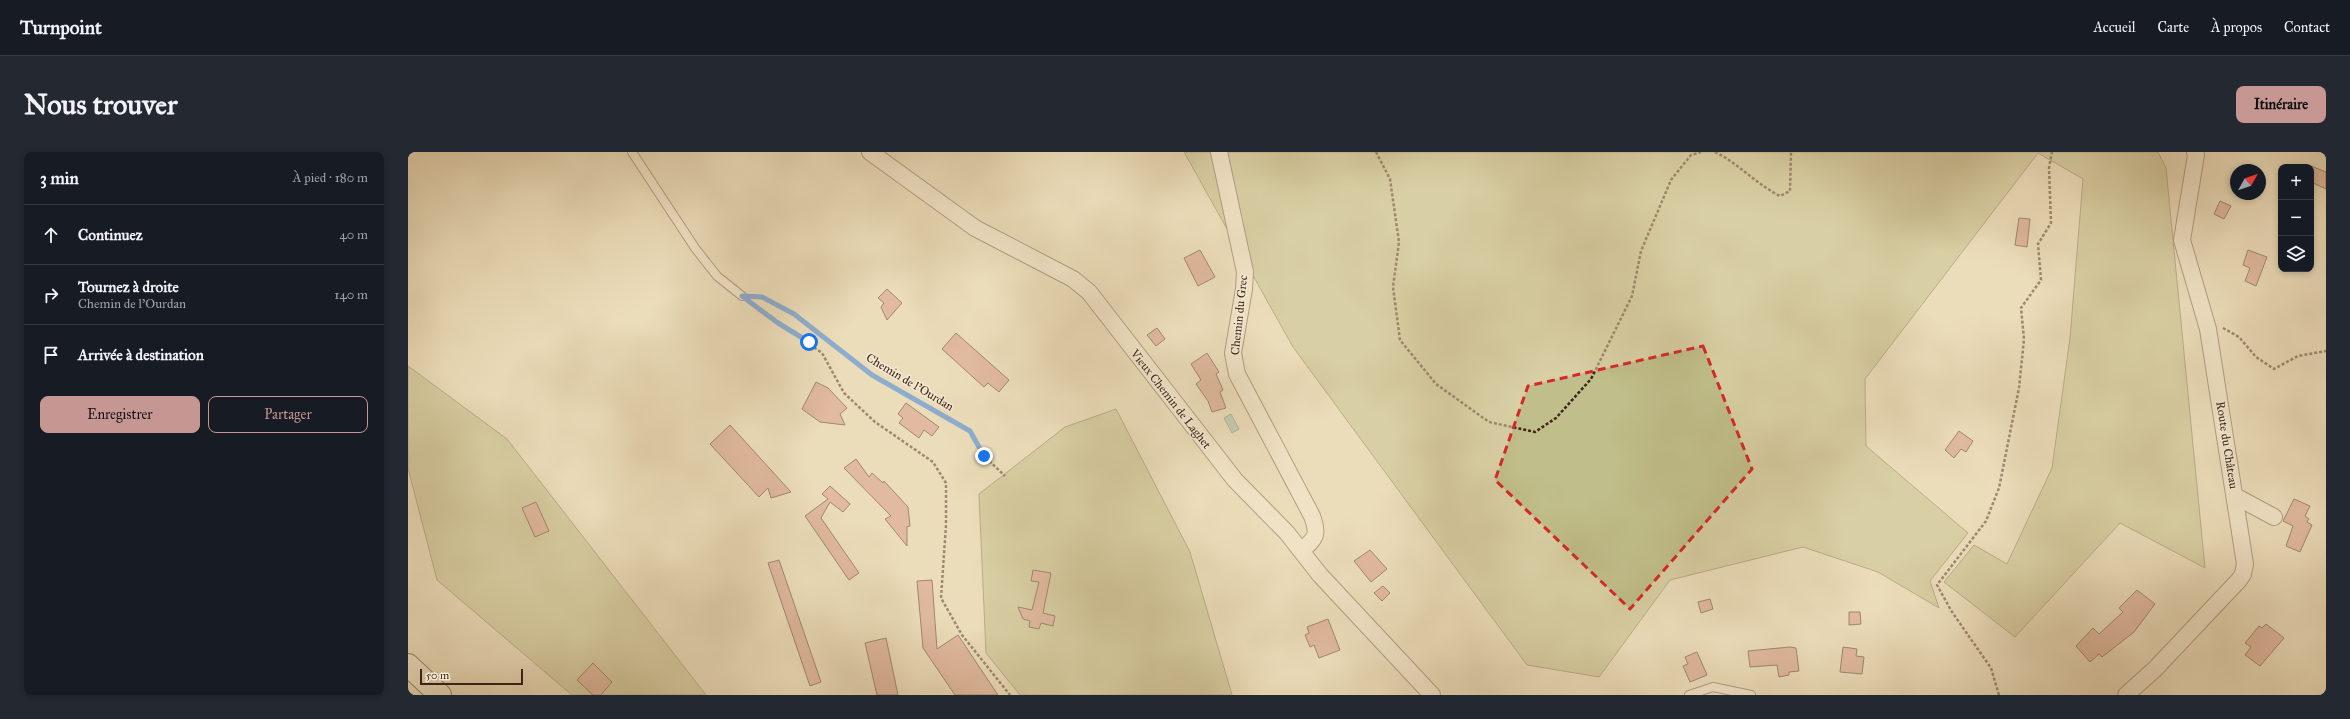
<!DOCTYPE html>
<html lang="fr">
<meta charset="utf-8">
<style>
:root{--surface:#171b24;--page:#242831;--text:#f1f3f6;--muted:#9ea1a6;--line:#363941;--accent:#c59692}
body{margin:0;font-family:"IM FELL Great Primer",serif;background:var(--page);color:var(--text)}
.controls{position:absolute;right:12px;top:12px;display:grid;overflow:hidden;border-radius:8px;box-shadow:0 2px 6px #0003}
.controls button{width:36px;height:36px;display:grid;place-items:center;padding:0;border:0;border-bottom:1px solid var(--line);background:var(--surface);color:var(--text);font:20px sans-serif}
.compass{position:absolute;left:1822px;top:12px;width:36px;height:36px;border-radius:50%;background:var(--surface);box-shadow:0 2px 6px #0003;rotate:50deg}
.scale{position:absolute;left:12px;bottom:10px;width:103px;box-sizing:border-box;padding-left:4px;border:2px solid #3e2416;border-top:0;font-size:11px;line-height:14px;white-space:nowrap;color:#3e2416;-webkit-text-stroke:3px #f3e9d2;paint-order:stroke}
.stop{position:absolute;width:12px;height:12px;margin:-9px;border:3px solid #1a73e8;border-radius:50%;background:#fff}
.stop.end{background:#1a73e8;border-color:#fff;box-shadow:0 1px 4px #0008}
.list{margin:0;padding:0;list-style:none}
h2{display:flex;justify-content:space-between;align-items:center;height:52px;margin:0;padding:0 16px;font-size:17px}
h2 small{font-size:13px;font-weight:400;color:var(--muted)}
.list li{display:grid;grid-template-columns:26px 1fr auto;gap:12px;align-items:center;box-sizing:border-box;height:60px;padding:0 16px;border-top:1px solid var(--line)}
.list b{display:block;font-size:15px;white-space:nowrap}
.list p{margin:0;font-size:13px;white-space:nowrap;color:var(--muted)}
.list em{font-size:13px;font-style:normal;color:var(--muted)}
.actions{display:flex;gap:8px;padding:12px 16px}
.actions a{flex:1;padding:9px 0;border:1px solid var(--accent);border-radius:8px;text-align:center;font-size:14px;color:var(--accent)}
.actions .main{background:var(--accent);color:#111}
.icon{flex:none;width:22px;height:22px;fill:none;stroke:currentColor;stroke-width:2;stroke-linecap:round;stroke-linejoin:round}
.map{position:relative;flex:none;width:1918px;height:543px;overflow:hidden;border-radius:8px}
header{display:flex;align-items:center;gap:24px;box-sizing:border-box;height:56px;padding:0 20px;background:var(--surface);border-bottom:1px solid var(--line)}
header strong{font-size:19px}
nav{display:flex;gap:22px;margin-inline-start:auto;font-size:14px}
.intro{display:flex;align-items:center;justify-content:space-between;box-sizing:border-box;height:96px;padding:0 24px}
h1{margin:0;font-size:28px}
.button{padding:10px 18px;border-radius:8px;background:var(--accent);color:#111;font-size:14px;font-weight:700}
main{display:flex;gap:24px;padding:0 24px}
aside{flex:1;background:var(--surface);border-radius:8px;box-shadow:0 2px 6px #0003}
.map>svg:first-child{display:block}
.green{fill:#c0be8a;stroke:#7f7150}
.water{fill:#99bcac;stroke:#757f70}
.building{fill:#d3907f;stroke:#3e2416}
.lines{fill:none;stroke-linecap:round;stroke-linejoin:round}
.lane-casing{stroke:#6a523f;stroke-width:10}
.street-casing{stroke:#6a523f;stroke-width:18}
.secondary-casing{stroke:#3e2416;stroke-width:24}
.path{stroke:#3e2416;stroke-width:2.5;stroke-dasharray:3 2;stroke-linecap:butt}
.lane{stroke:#f3e9d2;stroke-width:8}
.street{stroke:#f3e9d2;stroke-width:16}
.secondary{stroke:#f3e9d2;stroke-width:22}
.route{stroke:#1a73e8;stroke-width:5}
.marked{fill:none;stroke:#d62828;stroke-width:3;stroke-dasharray:8 5;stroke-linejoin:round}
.labels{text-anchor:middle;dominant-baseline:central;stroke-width:3;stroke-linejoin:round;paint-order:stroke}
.street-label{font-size:12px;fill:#3e2416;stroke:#f3e9d2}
</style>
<header>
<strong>Turnpoint</strong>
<nav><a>Accueil</a><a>Carte</a><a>À propos</a><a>Contact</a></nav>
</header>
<div class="intro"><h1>Nous trouver</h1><a class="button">Itinéraire</a></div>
<main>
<aside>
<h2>3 min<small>À pied · 180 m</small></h2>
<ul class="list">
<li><svg class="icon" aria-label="ahead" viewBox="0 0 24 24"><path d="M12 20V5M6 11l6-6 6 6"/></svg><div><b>Continuez</b></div><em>40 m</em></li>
<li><svg class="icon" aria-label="right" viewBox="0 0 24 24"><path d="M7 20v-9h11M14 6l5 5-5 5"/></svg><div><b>Tournez à droite</b><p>Chemin de l'Ourdan</p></div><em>140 m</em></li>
<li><svg class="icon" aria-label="arrive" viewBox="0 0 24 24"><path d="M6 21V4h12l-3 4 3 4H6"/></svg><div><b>Arrivée à destination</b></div></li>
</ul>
<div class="actions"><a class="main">Enregistrer</a><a>Partager</a></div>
</aside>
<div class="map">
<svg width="1918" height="543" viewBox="0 0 1918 543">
<rect width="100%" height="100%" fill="#ecddba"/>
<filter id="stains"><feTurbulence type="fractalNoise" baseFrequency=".005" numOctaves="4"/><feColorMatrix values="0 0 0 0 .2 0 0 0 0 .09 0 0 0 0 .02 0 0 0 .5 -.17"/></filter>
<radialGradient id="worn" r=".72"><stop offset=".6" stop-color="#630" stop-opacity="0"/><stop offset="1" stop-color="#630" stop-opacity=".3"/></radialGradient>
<path class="green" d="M776 0H1750L1758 16 1797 416 1712 371 1607 485 1536 430 1566 393 1599 412 1644 316 1662 186 1675 27 1630 1 1457 227 1458 294 1560 381 1522 429 1531 456 1470 420 1395 395 1262 428 1191 525 1119 513 885 195Z
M0 214 99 287 298 543H164L29 428 0 316Z
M708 257 782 400 824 543H612L578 501 571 342 657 275Z"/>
<path class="water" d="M823 262 831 277 824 281 816 266Z"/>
<path class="building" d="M1903 14 1918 20V37L1903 30Z
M1812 49 1823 54 1816 67 1806 62Z
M1611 66 1622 67 1619 95 1607 93Z
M792 98 807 125 790 134 776 106Z
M1840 98 1859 105 1848 134 1837 129 1842 116 1835 113Z
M479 137 494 151 479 168 473 155 476 151 470 146Z
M749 176 757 187 748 194 739 183Z
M548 181 601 228 591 240 580 231 576 235 534 197Z
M799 201 811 220 808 222 815 238 812 240 818 256 804 260 800 249 788 232 793 228 783 212Z
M408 230 420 236 439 256 432 262 437 273 412 270 394 257Z
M498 251 531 275 524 284 516 278 511 286 491 271 495 266 490 262Z
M322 273 383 340 363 346 360 336 351 345 302 292Z
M1551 279 1565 289 1558 300 1553 297 1546 306 1537 298Z
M448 307 461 325 464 321 475 331 476 329 500 355 502 374 499 375V394L477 367 483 364 436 316Z
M422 334 442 352 435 360 422 350 413 366 451 421 441 428 397 364 420 347 414 342Z
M1886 347 1902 354 1897 364 1901 367 1899 370 1904 373 1892 400 1878 394 1885 374 1875 369Z
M128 350 141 379 127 385 114 356Z
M962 398 979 417 963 430 946 409Z
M371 408 413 530 402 534 360 411Z
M625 418 643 421 635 461 647 464 645 474 633 471 631 477 621 475 622 469 615 467 610 455 624 458 631 430 623 429Z
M524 428 529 497 550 483 590 543H547L515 496 509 429Z
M975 434 982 441 974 449 966 441Z
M1729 438 1747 452 1726 480 1694 505 1691 502 1682 510 1668 494 1685 476 1691 482 1715 460 1711 456Z
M1302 447 1305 457 1293 461 1290 450Z
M1441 460H1452L1453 472 1441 473Z
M920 467 932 498 911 506 906 493 902 495 897 483 901 481 899 475Z
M1858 472 1876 486 1852 514 1837 503 1843 495 1837 491 1851 474 1854 476Z
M478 486 490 543H469L457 491Z
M1382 495 1388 496 1391 519 1381 520V523L1371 525 1369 513 1342 515 1340 499Z
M1435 495 1449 497 1448 504 1456 505 1454 522 1432 520Z
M1289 500 1299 523 1282 530 1275 514 1280 512 1277 505Z
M185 511 204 530 193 543H185L169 528Z"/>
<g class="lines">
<defs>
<path id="lane" d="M224 0 287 96 309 124 334 144
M1281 543 1305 535 1343 543"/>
<path id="street" d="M462 0 567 76 665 127 681 140 827 328 879 381 912 423 1024 543
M811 0 837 120 836 137 825 201 829 222 904 364C911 383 908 386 893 399
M1827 344 1866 365
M1718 543 1747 517 1831 428 1835 422 1837 412 1800 177 1774 88 1788 3 1787 0"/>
<path id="secondary" d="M0 513 32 543"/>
</defs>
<use href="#lane" class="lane-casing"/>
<use href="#street" class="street-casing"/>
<use href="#secondary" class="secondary-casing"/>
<path class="path" d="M968 0 982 27 991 90 985 135 992 188 1028 232 1081 270 1127 280 1148 266 1183 227 1224 144 1233 99 1263 28 1283 3 1293 0
M1307 0C1330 11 1348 32 1372 44L1382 39 1383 0
M343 145H354L386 162 464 223 562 279 576 304 597 324
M341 149 414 201 436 241 467 270 525 310 538 331V373L533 446 554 483 602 543
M1815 176 1831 185 1848 205 1866 217 1890 204 1918 199
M1591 543 1583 516 1544 460 1529 433 1578 369 1591 336 1611 236 1616 187 1613 156 1633 128 1630 92 1643 71 1641 16 1644 0"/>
<use href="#lane" class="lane"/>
<use href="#street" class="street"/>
<use href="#secondary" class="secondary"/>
</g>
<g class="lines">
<path class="route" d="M401 190 370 171 334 144 354 145 386 162 464 223 562 279 576 304"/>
</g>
<path d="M0 0H1918V543H0ZM1295 194 1344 317 1222 457 1087 328 1120 234Z" fill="#ecddba" fill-opacity=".55" fill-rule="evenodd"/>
<path class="marked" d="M1295 194 1344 317 1222 457 1087 328 1120 234Z"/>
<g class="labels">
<g class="street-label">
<text transform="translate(831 163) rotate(-84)">Chemin du Grec</text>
<text transform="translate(502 230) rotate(31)">Chemin de l'Ourdan</text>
<text transform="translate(763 247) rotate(52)">Vieux Chemin de Laghet</text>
<text transform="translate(1819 293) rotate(81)">Route du Château</text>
</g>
</g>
<rect width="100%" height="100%" filter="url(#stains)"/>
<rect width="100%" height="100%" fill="url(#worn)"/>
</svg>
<div class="controls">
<button>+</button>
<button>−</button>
<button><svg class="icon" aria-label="layers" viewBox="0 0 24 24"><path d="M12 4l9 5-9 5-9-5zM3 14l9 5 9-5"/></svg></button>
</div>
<svg class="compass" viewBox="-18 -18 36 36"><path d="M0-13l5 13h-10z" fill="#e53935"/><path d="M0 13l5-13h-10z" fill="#9ea1a6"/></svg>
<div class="scale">50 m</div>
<div class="stop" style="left:401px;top:190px"></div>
<div class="stop end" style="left:576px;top:304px"></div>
</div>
</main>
